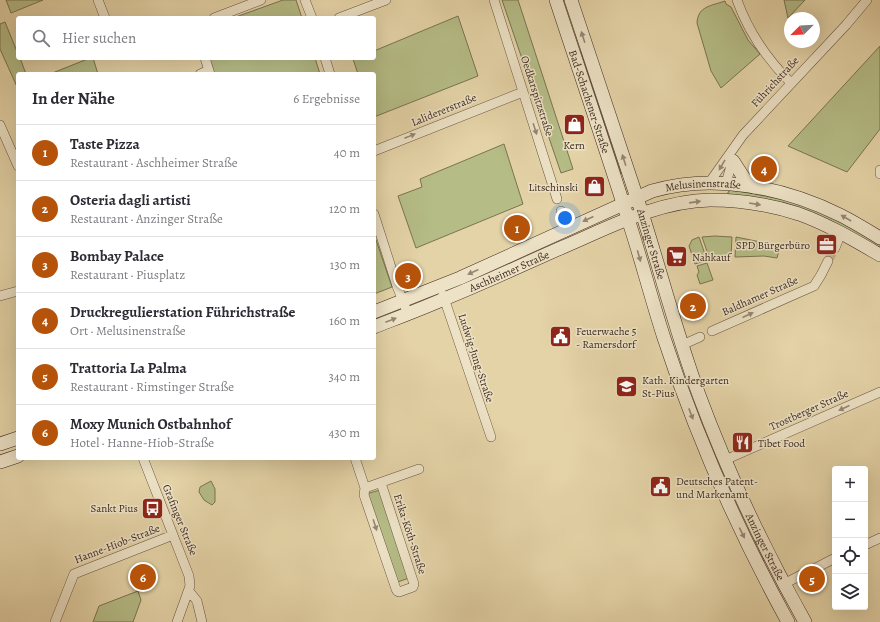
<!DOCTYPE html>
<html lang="de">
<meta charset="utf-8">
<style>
:root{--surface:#fff;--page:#f7f7f7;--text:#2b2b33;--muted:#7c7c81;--line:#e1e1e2;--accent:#b45309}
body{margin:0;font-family:Alegreya,serif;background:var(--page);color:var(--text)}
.controls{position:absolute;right:12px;bottom:12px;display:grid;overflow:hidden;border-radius:4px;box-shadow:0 4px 16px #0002}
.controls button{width:36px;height:36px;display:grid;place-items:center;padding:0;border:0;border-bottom:1px solid var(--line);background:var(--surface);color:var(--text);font:20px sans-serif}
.compass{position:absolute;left:784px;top:12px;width:36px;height:36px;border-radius:50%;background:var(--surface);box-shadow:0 4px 16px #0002;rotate:246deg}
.you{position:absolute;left:565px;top:218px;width:14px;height:14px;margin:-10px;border:3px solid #fff;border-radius:50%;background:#1a73e8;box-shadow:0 0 0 6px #1a73e833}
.badge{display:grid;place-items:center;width:26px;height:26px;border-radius:50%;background:var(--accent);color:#fff;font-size:13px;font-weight:700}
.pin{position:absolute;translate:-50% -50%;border:2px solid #fff;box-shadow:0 1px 4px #0006}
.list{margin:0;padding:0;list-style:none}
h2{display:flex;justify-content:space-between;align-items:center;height:52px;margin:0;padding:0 16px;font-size:17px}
h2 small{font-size:13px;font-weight:400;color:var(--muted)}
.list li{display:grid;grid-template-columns:26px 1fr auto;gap:12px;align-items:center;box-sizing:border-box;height:56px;padding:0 16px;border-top:1px solid var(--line)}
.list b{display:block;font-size:15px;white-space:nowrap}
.list p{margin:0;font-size:13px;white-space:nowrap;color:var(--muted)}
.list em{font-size:13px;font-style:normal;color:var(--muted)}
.icon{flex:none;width:22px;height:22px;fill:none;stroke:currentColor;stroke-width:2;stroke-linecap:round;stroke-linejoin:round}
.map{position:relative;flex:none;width:880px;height:622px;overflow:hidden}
.search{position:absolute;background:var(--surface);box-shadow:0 4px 16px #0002;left:16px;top:16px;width:360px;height:44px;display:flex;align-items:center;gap:10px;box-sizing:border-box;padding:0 14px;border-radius:4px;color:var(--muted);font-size:15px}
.panel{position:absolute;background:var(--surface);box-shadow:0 4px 16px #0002;left:16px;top:72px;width:360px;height:388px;border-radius:4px}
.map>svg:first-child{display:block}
.green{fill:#b5bc86;stroke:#7a7352}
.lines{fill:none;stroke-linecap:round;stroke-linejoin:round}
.street-tunnel{stroke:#c3b18c;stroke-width:9;stroke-dasharray:9 4.5;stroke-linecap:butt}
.street-casing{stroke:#685441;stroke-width:10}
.secondary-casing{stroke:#3e2a1f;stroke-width:14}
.street{stroke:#ede2c6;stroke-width:9}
.secondary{stroke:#ede2c6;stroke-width:13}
.oneway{fill:#968672}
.labels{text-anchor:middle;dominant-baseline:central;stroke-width:3;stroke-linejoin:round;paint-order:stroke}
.street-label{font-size:11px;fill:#3e2a1f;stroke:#ede2c6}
.poi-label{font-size:11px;fill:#3e2a1f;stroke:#ede2c6;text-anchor:start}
</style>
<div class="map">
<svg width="880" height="622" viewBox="0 0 880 622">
<rect width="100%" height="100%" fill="#e4d3a7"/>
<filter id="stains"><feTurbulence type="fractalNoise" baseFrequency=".005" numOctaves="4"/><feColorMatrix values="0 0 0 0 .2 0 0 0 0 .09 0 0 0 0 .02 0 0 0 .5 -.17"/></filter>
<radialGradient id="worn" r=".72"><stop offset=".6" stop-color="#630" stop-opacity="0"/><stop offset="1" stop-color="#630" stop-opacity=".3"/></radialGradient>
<path class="green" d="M6 0H43L11 13Z
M283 0H296L302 18H233Z
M502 0H518L573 169 561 173Z
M560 0H565L624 173 621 174 581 52 574 43Z
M784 0H805L788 18Z
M725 1 726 4 731 7 748 40 760 54 721 88 711 71 697 23C698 6 711 6 725 1Z
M458 16 478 76 374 117V74H358L353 59 374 58V51Z
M5 22 18 54V58H20L26 74H18V89L0 49V24Z
M880 46V129L847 172 788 146Z
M90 58H93L98 74H50Z
M208 58H315L320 74H213Z
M504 144 523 204 416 248 398 196 422 187 420 179Z
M731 190C761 195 790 200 818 210 839 219 860 232 880 244V250L728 194V192Z
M374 234 392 287 374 294Z
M715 236 732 237 731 256 709 257 702 237Z
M699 237 707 260 695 264 689 246 692 240Z
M736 237 780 246 777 258 764 256 735 257Z
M707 263 713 280 700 284 697 275 699 272 697 266Z
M694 404 712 450 719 459 766 559 761 563 692 405Z
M211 481 215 489V502L212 505 204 500 199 492 200 487Z
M380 490 409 578 395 583 366 494Z
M138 591 141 600 133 622H93L99 606Z"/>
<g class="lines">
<path class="street-tunnel" d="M828 261 835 248"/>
<defs>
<path id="street" d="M98 0 105 18
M305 0 312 18
M494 0 557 199
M737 0C748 31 768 60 791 83
M214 18 261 0
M339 18 386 0
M205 58 210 74
M325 58 330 74
M200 74 209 70
M0 125 18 166
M374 151 523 92
M880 170V174
M709 183 743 135 846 25 867 0
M726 183 733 159
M561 211 564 220 562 232
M374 214 397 286 408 314
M835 248 841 233
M443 295 491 437
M0 296 18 291
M712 331 814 286 821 275 828 261
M682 345 700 337
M143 458 189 576 190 586 177 622
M355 458 365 488 364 495 396 589 397 591 399 592 413 587 414 584 381 483
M725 460 880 392
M365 488 419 469
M865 545 880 538
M814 569 835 558
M784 584 801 575
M189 591 197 601 202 622
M55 622 74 574 173 535"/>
<g id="secondary">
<path id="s1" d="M556 0C580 73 605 146 628 219 641 258 651 298 664 338 696 436 738 531 788 622"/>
<path id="s2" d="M571 0C595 71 619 142 642 213 661 273 677 335 699 395 728 473 764 549 805 622"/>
<path d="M733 161 744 178 754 187"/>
<path id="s3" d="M374 312 460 278 652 191C714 173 783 187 840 215 854 222 867 230 880 238"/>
<path id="s4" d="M374 327C397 318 421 309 444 299 484 283 524 264 563 247 610 227 658 201 710 200 739 200 771 205 799 214 827 224 854 240 880 255"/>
<path d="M0 444 18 438"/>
<path d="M0 462 18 456"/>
</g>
</defs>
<use href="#street" class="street-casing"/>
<use href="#secondary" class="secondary-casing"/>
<use href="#street" class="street"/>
<use href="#secondary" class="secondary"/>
</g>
<defs><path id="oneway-solid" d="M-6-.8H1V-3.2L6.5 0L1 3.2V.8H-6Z"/></defs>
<g class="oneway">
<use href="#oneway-solid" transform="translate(583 37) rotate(-108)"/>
<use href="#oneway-solid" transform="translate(535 129) rotate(72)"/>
<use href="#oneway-solid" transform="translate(410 136) rotate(-22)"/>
<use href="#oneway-solid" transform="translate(624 160) rotate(-108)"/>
<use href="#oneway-solid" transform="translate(722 165) rotate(120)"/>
<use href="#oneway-solid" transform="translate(695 202) rotate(-8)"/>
<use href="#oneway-solid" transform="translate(755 204) rotate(9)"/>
<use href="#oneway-solid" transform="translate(846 218) rotate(-150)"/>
<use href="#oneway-solid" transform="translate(588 219) rotate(155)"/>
<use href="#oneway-solid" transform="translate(639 256) rotate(74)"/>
<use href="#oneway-solid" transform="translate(473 272) rotate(155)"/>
<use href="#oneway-solid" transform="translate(748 315) rotate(-24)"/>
<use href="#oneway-solid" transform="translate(391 320) rotate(-21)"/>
<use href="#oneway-solid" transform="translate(844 408) rotate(156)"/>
<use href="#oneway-solid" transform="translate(691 414) rotate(69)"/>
<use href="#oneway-solid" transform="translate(375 525) rotate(72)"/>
<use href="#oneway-solid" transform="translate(742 533) rotate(64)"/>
</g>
<defs>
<symbol id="shop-square" viewBox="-11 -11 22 22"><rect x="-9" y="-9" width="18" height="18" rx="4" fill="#8f2418" stroke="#ede2c6"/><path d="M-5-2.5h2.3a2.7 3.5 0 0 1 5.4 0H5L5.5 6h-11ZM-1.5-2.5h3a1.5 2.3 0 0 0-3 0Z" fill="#fff"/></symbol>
<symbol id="office-square" viewBox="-11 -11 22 22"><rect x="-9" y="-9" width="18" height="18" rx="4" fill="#8f2418" stroke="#ede2c6"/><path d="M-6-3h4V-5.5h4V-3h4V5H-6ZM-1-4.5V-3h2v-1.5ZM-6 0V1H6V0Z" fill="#fff"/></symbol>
<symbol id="supermarket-square" viewBox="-11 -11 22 22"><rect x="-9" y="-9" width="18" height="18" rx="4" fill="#8f2418" stroke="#ede2c6"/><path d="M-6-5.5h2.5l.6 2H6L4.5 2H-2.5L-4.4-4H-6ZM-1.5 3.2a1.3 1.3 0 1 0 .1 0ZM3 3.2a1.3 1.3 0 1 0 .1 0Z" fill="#fff"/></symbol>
<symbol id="civic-square" viewBox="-11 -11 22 22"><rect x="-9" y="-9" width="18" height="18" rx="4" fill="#8f2418" stroke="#ede2c6"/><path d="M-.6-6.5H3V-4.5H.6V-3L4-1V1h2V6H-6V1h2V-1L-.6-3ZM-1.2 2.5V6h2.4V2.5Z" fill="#fff"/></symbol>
<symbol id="school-square" viewBox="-11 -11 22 22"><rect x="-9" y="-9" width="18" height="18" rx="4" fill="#8f2418" stroke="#ede2c6"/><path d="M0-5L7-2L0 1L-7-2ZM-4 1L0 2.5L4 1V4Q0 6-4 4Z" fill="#fff"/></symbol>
<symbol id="restaurant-square" viewBox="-11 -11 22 22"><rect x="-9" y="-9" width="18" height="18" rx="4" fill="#8f2418" stroke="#ede2c6"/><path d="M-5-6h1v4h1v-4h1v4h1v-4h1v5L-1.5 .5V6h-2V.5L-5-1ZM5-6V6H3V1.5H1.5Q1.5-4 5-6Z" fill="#fff"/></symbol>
<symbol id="bus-square" viewBox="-11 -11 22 22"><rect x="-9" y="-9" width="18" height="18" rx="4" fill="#8f2418" stroke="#ede2c6"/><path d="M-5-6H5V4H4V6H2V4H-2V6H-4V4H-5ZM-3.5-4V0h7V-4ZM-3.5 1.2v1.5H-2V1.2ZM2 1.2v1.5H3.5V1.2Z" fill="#fff"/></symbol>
</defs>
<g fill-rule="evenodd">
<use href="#shop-square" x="562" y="112" width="25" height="25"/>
<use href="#shop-square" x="582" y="174" width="25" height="25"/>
<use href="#office-square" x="814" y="232" width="25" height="25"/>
<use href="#supermarket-square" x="664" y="244" width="25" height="25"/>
<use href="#civic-square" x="548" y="324" width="25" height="25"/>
<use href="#school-square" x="614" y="374" width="25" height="25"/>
<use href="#restaurant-square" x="730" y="430" width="25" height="25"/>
<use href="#civic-square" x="648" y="474" width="25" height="25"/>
<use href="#bus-square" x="140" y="496" width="25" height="25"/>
</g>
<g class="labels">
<g class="street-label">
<text transform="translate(775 82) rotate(-47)">Führichstraße</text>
<text transform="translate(537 96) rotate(72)">Oedkarspitzstraße</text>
<text stroke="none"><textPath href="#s1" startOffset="107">Bad-Schachener-Straße</textPath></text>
<text transform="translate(444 110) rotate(-22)">Lalidererstraße</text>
<text stroke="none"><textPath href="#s3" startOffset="355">Melusinenstraße</textPath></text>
<text stroke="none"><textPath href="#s2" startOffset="257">Anzinger Straße</textPath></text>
<text stroke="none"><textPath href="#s4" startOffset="146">Aschheimer Straße</textPath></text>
<text transform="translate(760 296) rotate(-24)">Baldhamer Straße</text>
<text transform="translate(476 358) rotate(72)">Ludwig-Jung-Straße</text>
<text transform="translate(809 410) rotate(-24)">Trostberger Straße</text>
<text transform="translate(180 520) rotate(68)">Grafinger Straße</text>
<text transform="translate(410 534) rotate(72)">Erika-Köth-Straße</text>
<text transform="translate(117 544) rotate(-21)">Hanne-Hiob-Straße</text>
<text stroke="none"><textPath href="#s2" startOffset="581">Anzinger Straße</textPath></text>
</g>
<g class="poi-label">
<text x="574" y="145" text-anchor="middle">Kern</text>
<text x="578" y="187" text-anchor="end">Litschinski</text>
<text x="810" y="245" text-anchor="end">SPD Bürgerbüro</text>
<text x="692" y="257">Nahkauf</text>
<text x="576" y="331">Feuerwache 5<tspan x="576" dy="13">- Ramersdorf</tspan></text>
<text x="642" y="380">Kath. Kindergarten<tspan x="642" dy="13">St-Pius</tspan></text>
<text x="758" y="443">Tibet Food</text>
<text x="676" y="481">Deutsches Patent-<tspan x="676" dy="13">und Markenamt</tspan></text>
<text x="138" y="508" text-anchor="end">Sankt Pius</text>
</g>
</g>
<rect width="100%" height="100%" filter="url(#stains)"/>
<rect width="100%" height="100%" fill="url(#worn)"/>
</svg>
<div class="controls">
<button>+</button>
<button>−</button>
<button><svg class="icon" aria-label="locate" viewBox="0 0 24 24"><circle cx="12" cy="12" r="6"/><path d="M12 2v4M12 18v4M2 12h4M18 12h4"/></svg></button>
<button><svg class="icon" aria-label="layers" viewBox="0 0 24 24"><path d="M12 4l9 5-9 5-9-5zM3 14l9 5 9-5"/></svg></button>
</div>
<svg class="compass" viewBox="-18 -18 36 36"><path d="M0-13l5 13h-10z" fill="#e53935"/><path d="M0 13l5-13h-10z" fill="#7c7c81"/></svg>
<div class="you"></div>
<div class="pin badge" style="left:517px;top:228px">1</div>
<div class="pin badge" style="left:693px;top:306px">2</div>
<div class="pin badge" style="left:408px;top:276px">3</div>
<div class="pin badge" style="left:764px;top:169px">4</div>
<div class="pin badge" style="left:812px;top:579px">5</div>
<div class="pin badge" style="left:143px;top:577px">6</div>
<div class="search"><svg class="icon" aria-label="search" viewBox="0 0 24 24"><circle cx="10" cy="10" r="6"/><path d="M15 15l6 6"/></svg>Hier suchen</div>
<section class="panel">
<h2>In der Nähe<small>6 Ergebnisse</small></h2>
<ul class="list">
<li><span class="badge">1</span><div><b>Taste Pizza</b><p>Restaurant · Aschheimer Straße</p></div><em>40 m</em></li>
<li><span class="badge">2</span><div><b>Osteria dagli artisti</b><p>Restaurant · Anzinger Straße</p></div><em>120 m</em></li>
<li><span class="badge">3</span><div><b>Bombay Palace</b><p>Restaurant · Piusplatz</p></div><em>130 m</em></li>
<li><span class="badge">4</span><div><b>Druckregulierstation Führichstraße</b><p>Ort · Melusinenstraße</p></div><em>160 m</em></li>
<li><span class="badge">5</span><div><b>Trattoria La Palma</b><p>Restaurant · Rimstinger Straße</p></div><em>340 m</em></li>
<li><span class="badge">6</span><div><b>Moxy Munich Ostbahnhof</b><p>Hotel · Hanne-Hiob-Straße</p></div><em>430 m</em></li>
</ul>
</section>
</div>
